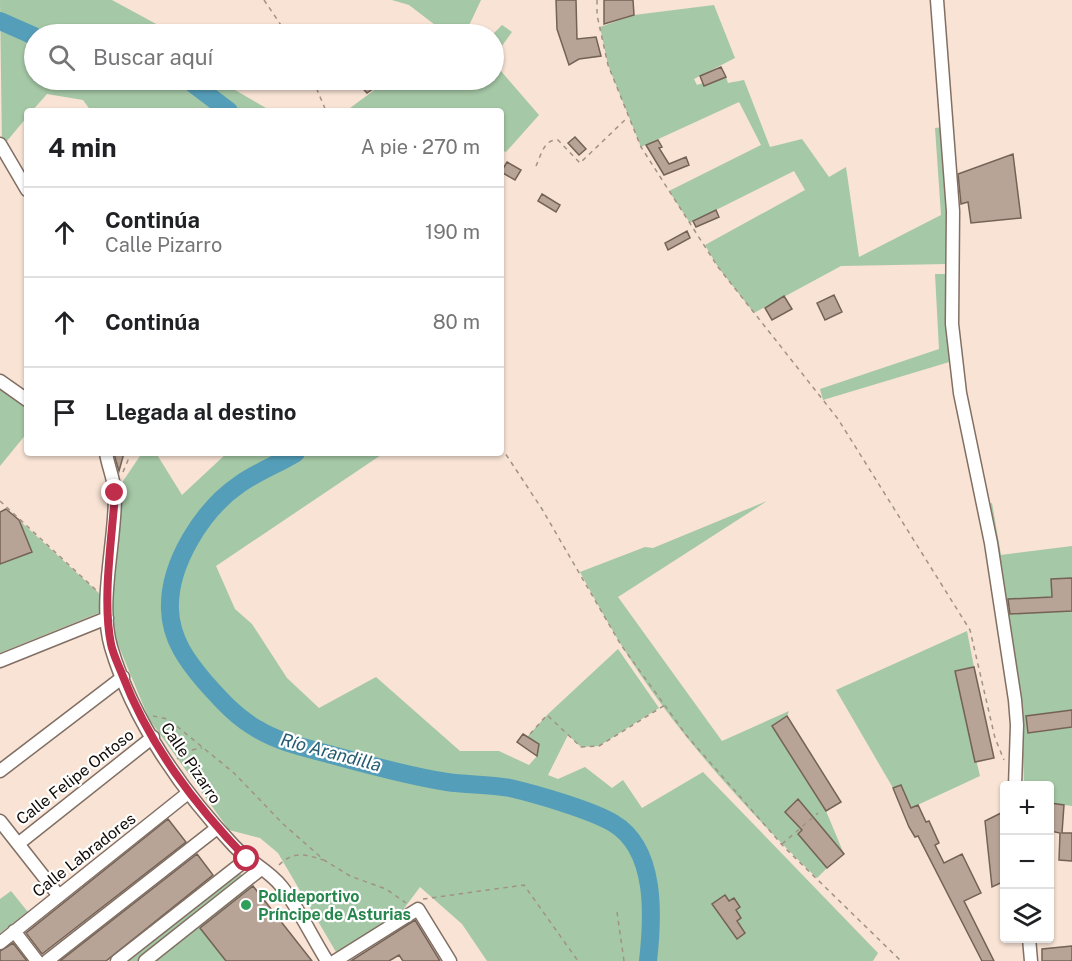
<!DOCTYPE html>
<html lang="es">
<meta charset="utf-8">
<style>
:root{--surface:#fff;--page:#f6f6f6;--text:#202124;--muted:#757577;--line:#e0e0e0}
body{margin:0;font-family:"Public Sans",sans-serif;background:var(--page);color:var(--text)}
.controls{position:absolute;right:18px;bottom:18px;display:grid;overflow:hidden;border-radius:6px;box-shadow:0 2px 4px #0004}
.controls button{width:54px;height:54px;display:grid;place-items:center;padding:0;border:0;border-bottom:2px solid var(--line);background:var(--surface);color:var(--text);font:30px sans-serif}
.stop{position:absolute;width:18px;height:18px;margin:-14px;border:4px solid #bf2e4b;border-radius:50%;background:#fff}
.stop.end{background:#bf2e4b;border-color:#fff;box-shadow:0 2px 6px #0008}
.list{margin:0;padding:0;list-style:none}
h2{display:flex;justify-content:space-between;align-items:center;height:78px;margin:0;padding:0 24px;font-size:26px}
h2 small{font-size:20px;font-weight:400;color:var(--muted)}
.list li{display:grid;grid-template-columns:39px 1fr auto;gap:18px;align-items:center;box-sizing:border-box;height:90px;padding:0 24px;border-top:2px solid var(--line)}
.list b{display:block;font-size:22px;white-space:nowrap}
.list p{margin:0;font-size:20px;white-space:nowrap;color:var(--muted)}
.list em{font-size:20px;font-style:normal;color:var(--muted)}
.icon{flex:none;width:33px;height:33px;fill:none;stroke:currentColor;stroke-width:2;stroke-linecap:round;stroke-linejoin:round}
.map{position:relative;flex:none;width:1072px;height:961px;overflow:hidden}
.search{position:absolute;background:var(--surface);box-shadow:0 2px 4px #0004;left:24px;top:24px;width:480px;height:66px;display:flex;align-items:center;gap:15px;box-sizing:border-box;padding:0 21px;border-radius:33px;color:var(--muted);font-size:22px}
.panel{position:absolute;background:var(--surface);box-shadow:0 2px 4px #0004;left:24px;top:108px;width:480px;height:348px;border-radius:6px}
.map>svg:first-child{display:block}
.green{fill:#a5c8a6}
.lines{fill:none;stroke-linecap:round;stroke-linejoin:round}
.river{stroke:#559eb9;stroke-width:18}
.building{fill:#b8a497;stroke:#746256;stroke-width:1.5}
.minor-casing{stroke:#826f63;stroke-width:15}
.path{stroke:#a19287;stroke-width:1.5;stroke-dasharray:4.5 4.5;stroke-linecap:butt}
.minor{stroke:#fff;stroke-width:12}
.route{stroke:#bf2e4b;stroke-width:8}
.leisure-dot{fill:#2e9e5b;stroke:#fff;stroke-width:2}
.labels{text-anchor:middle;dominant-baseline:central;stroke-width:4.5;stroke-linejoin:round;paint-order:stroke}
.street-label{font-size:16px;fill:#120b07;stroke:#fff}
.leisure-label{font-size:16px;font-weight:bold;fill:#27864d;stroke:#fff;text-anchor:start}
.water-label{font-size:18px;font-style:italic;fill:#245d72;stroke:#fff}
</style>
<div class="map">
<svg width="1072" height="961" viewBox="0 0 1072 961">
<rect width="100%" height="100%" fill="#f8e3d5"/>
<path class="green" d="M0 0H112L158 25 168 34H34V80H218L271 111H91L83 100 47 94 32 111H27V117L2 147Z
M392 0H481L465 34H440L443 31 409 5Z
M714 5 735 58 694 79 697 85 703 83 705 86 726 77 728 83 744 80 770 147 802 139 829 177 846 167 859 257 941 215 935 128 942 127 949 212 947 264 841 266 754 313 718 267 705 245 805 190 794 171 690 223 669 191 761 145 739 102 641 147 608 65 600 27 634 15Z
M502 25 512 32 494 57 493 34Z
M494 63 539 115 506 152 501 150V111H346L388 80H494Z
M935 274H947L956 360 823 400 820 389 939 349Z
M0 381 27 400V433L0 466Z
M142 453H156L182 495 227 453H384L216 566 235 609 252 624 287 678 319 708 376 677 460 751H499L529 765 537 756 539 744 527 737 547 715 618 649 659 708 599 746 581 747 568 735 548 775 558 779 585 767 612 788 623 780 642 808 703 772 878 953 873 961H487L462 924 420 887 391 926 336 952 278 853 260 838 229 830 149 719 107 618 115 493Z
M767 501 618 597 722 741 789 711 787 716 773 726 826 811 844 854 814 820 798 834 827 868 817 878C747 811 671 727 620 643 606 620 593 596 580 572L645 547 653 548Z
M992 503 1001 555 1072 546V578L1052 579V597L1008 600 1010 614 1072 611V710L1026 716 1029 733 1072 727V806L1050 803V786L1024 785 1022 725 988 504Z
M19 520 102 596 101 612 0 653V564L31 552Z
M967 631 974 667 955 671 980 776 911 808 901 785 893 788 836 690Z
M239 873 242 875V880L139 961H124Z
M251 884 312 961H155Z
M11 891 28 912 0 933V899Z"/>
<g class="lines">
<path class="river" d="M0 21 34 36
M188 80 229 111
M296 453C278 464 257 472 240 484 203 509 168 564 170 610 171 639 187 661 205 682 221 700 237 718 259 730 281 743 307 748 332 755 369 765 408 776 447 782 467 785 489 784 510 788 536 794 591 810 613 823 657 849 653 917 648 961"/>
</g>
<path class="building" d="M556 0H576L577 39 596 37 601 56 579 59 569 65 557 29Z
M604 0H633L634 15 604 24Z
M721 67 726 77 704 86 700 76Z
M355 80H371L377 86 367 93Z
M575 137 586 149 579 155 568 143Z
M658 140 662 147 659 148 669 164 686 157 689 165 664 175 646 145Z
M1013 154 1021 218 971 223 968 202 961 204 958 174Z
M507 162 521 170 515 180 501 172Z
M542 194 560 205 556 212 538 201Z
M716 210 719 217 696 227 693 221Z
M687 231 690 238 668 250 665 243Z
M834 295 842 312 825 320 817 303Z
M784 296 792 309 772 320 765 308Z
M114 453H124L119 471 116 461Z
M6 509 19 520 32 552 0 564V512Z
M1072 578V611L1010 614 1008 599 1052 597 1051 579Z
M974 667 994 758 975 762 955 671Z
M1072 710V727L1028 733 1026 716Z
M787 716 841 802 826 811 772 726Z
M523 734 539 744 537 756 517 742Z
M901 785 911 808 918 805 926 822 929 821 939 843 935 845 944 863 962 854 981 893 964 901 994 961H982L918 836 915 837 909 827 893 788Z
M798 799 844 854 827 868 798 834 802 830 785 812Z
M1050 803 1064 805 1062 833H1072V861L1059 860 1060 833 1050 831Z
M1003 812 1005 881 992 887 985 821Z
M168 819 186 842 42 954 26 933Z
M197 854 213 875 106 961H60Z
M253 886 312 961H226L200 928Z
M725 895 729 901 734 898 740 907 736 910 741 918 737 921 745 933 737 939 712 904Z
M415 920 440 961H403L399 955 389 961H351Z
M13 943 27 961H0V951Z
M1072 946V961H1042V949Z"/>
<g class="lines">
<defs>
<path id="minor" d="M937 0 953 211 952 324 960 393 991 543 1015 700 1017 725 1015 786
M0 144 27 190
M0 381 27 400
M106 453C108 466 114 479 115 493 116 540 98 603 111 647 133 721 182 791 234 846 249 862 269 870 282 887 299 909 312 937 327 961
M0 661 107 618
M0 771 123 677
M0 821 59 896
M18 844 153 737
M14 931 37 961
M1029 938 1031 961
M0 943 188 793
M47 961 217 828
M117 961 247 859
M145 961 261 869
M335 961 418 909 450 961"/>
</defs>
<use href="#minor" class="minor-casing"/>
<path class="path" d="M264 0 287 34
M597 0V15L608 65 641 147 718 267 838 419 970 630 995 738 1004 760
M313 80 326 111
M536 166C541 155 544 139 558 140L580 163 627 118
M501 447 542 509 621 645 687 736 784 847 901 961
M123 472 131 453
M0 501 96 590
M153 716 168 719 234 773 282 823 324 860 350 876 386 889 406 903
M530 734 547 715 581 747 599 746 665 705
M177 759 186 751 202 748
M782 844 818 813
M279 865C293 851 305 854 323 860
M423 899 524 885 578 961
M617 912 624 961"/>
<use href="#minor" class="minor"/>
</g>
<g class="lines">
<path class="route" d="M115 493C112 538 102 600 111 644 113 654 118 664 122 674 149 745 195 805 247 859"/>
</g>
<circle class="leisure-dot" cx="246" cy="905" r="6"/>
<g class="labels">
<g class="street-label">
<text transform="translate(191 763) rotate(56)">Calle Pizarro</text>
<text transform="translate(75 777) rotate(-38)">Calle Felipe Ontoso</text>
<text transform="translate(84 855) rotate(-38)">Calle Labradores</text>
</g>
<g class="leisure-label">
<text x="258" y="896">Polideportivo<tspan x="258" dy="18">Príncipe de Asturias</tspan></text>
</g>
<g class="water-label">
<text transform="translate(331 752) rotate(15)">Río Arandilla</text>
</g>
</g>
</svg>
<div class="controls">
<button>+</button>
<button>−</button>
<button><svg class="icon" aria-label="layers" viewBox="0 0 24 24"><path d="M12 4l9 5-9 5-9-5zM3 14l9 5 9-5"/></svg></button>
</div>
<div class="stop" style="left:247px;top:859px"></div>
<div class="stop end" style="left:115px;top:493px"></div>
<div class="search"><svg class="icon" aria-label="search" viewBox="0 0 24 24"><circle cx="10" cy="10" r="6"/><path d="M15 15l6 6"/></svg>Buscar aquí</div>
<section class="panel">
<h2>4 min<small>A pie · 270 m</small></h2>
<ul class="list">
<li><svg class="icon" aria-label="ahead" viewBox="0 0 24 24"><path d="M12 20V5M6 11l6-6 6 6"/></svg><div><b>Continúa</b><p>Calle Pizarro</p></div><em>190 m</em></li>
<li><svg class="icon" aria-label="ahead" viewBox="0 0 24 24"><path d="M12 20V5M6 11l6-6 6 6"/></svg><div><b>Continúa</b></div><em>80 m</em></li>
<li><svg class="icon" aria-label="arrive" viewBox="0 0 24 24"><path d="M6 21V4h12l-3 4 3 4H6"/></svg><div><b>Llegada al destino</b></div></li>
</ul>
</section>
</div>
